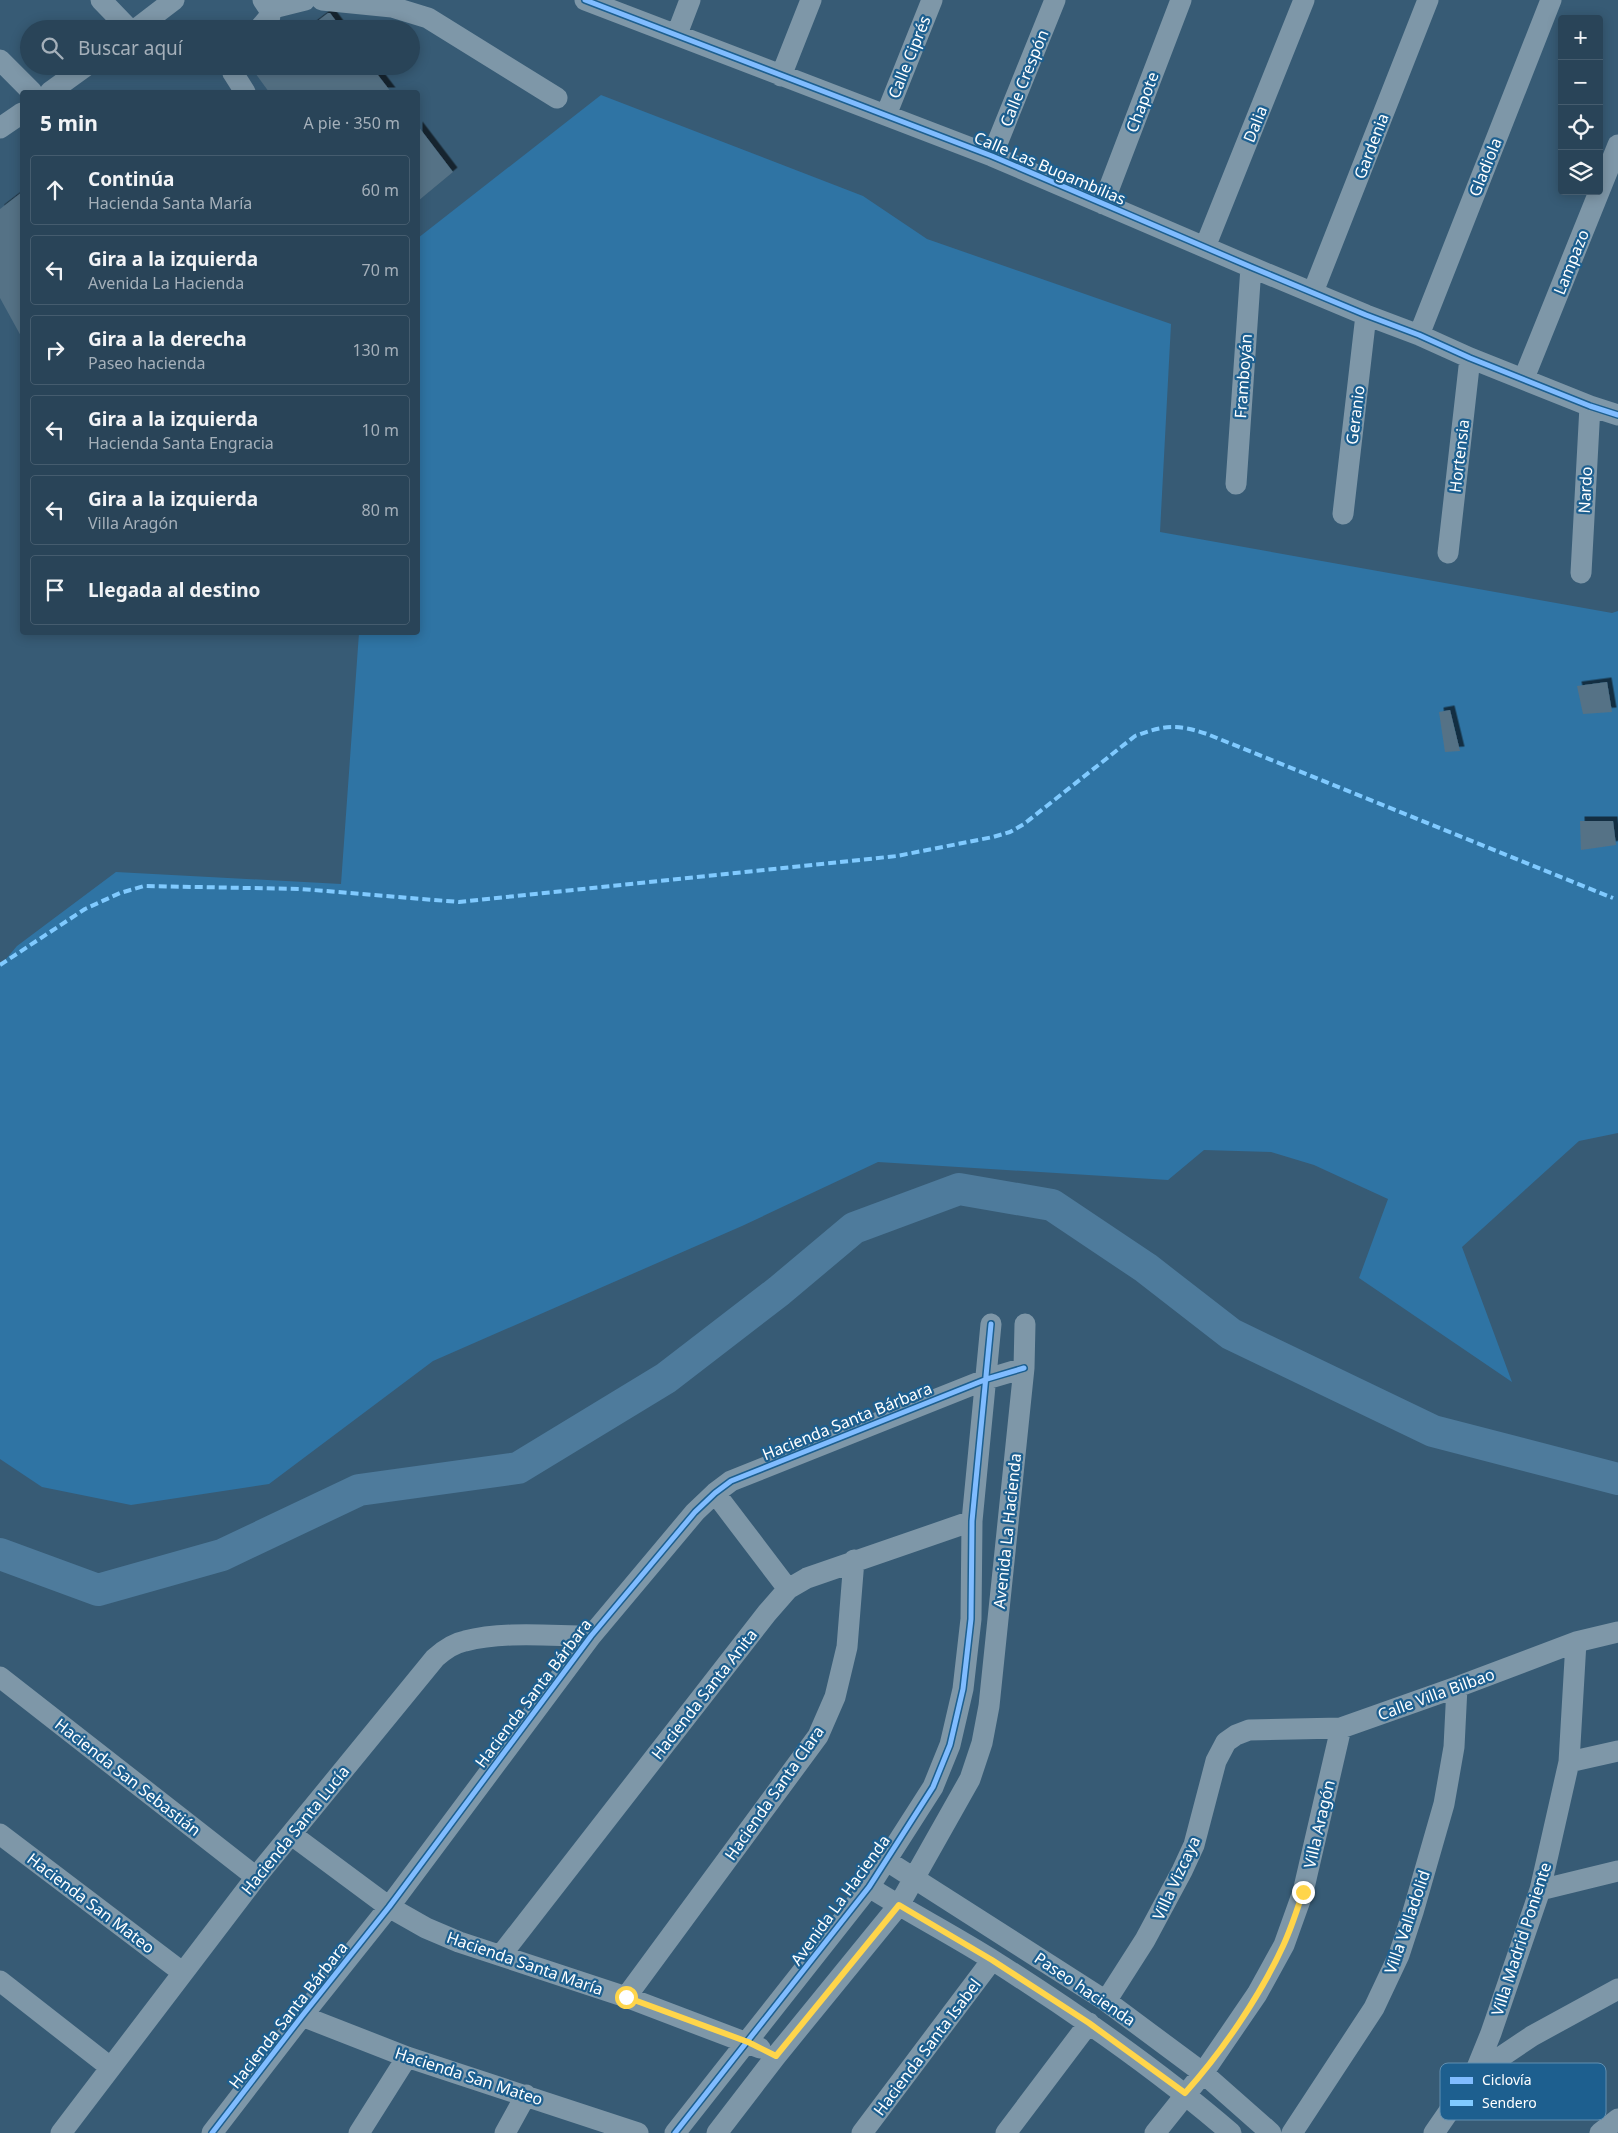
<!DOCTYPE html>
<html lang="es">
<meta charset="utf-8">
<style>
:root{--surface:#294458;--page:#354e61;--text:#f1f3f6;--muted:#a5b0ba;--line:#455c6e}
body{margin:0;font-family:"Noto Sans",sans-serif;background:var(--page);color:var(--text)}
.controls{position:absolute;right:15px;top:15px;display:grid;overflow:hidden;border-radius:5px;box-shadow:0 2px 12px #0003}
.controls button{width:45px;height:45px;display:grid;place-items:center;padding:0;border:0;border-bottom:1px solid var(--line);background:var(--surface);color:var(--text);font:25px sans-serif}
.stop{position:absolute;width:15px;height:15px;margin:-11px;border:4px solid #ffd54a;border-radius:50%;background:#fff}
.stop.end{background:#ffd54a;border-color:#fff;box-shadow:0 1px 5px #0008}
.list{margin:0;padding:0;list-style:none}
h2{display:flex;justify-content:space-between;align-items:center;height:65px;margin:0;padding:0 20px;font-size:21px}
h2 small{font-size:16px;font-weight:400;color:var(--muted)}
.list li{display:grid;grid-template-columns:32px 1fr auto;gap:15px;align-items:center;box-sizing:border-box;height:70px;margin:0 10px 10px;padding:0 10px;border:1px solid var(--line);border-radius:5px}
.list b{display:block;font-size:19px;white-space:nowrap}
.list p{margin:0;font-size:16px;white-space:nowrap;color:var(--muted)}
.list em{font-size:16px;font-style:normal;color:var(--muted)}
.icon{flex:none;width:28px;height:28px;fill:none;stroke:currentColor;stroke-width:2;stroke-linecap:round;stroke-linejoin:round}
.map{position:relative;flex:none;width:1618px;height:2133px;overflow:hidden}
.search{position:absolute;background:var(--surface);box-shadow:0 2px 12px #0003;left:20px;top:20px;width:400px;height:55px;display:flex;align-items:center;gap:12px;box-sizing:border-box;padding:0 18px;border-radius:28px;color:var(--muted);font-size:19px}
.panel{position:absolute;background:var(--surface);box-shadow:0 2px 12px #0003;left:20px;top:90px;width:400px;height:545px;border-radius:5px}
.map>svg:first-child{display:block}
.green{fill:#2f74a4}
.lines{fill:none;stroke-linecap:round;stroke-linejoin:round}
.river{stroke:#4e7b9c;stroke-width:32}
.building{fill:#557286;filter:url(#shadow)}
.minor{stroke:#7e97a8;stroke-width:21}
.quiet{stroke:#80caff;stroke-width:4;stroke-dasharray:8 4;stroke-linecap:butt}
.cycleway-casing{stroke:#1d5f8f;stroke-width:8}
.cycleway{stroke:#80bcff;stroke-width:5}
.route{stroke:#ffd54a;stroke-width:6}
.labels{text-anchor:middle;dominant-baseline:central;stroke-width:4.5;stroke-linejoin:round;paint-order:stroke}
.street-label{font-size:16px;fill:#fff;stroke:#1d5f8f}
.key{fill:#1d5f8f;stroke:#618fb1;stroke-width:1}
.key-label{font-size:14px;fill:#fff}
</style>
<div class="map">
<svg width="1618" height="2133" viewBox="0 0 1618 2133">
<defs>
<filter id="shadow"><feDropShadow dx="4.5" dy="-4.5" stdDeviation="0" flood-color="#0009"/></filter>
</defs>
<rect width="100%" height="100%" fill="#375b75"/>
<path class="green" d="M601 95 863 196 927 239 1171 324 1160 532 1612 613 1618 611V1133L1579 1141 1462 1247 1512 1382 1359 1278 1388 1199 1314 1165 1271 1152 1204 1150 1168 1180 878 1162 742 1226 433 1361 269 1484 131 1505 42 1487 0 1459V966L17 946 116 872 341 884 359 633 418 632V238Z"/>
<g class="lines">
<path class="river" d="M0 1554 98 1590 222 1555 359 1490 518 1468 666 1378 779 1291 854 1228 959 1189 1052 1205 1146 1268 1231 1334 1433 1431 1618 1479"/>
</g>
<path class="building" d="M328 13H330L342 29H307Z
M250 66H371L391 92H269Z
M418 126 453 172 418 201Z
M22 192V338L0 298V209Z
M1607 682 1612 712 1583 714 1577 686Z
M1450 710 1460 751 1445 752 1439 712Z
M1580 821H1613L1616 845 1581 850Z"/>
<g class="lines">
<path class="minor" d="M101 0 129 29
M322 0 392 7 428 18 557 98
M585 0 992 156 1251 267 1366 315 1419 335 1470 358 1590 406 1618 415
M269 9 305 0
M136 29 174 0
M259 29 270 16 269 9 263 0
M677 34 690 0
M0 60 32 92
M231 66 233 73 245 92
M781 76 811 0
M50 92 86 66
M886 115 932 0
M0 128 22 113
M992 156 1055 0
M1103 204 1181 0
M1205 247 1304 0
M1313 292 1428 0
M1419 335 1551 0
M1524 378 1618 145
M1236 484 1251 267
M1343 514 1366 315
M1448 553 1470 358
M1581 573 1590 406
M715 1493 788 1589
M0 1677 256 1877
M1569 1762 1618 1751
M0 1834 182 1972
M292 1835 389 1907 426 1928 459 1942 626 1997 760 2048
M887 1861 1106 2001 1203 2073 1271 2133
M869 1887C910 1913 953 1935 994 1961 1076 2013 1157 2069 1231 2133
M1540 1890 1618 1871
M501 1955 767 1613 788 1589 807 1578 972 1521
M0 1981 110 2067
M626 1997 818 1736 835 1697 847 1647 854 1560
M1106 2001 1145 1940 1182 1871 1194 1845 1216 1761 1226 1742 1236 1735 1249 1730 1341 1728 1457 1687 1576 1642 1618 1632
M302 2016 407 2057 638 2133
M1474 2075 1532 2036 1618 1989
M61 2133 256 1877 435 1658C444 1650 454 1643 465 1641 504 1631 551 1636 591 1636
M212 2133 302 2016 389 1907 591 1636 695 1512 715 1493 731 1481 987 1379 1024 1368
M359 2133 407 2057
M505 2133 526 2095
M675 2133 869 1887 933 1787 950 1745 963 1689 971 1619 972 1521 991 1324
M717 2133 776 2056 899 1905 970 1779 982 1743 989 1706 1024 1368 1025 1324
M862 2133 992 1960
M1006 2133 1089 2023
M1155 2133 1203 2073 1257 1994 1284 1945 1303 1892 1341 1728
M1292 2133 1374 2008 1399 1955 1413 1912 1444 1804 1454 1747 1457 1687
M1434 2133 1474 2075 1491 2033 1540 1890 1569 1762 1576 1642
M1600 2133 1618 2119"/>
<path class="quiet" d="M0 965 85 909 120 893 144 886 301 889 459 902 897 856 993 837 1010 832 1024 824 1135 736C1164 725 1178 724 1207 734L1613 898"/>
<defs>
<path id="cycleway" d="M585 0 992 156 1251 267 1366 315 1419 335 1470 358 1590 406 1618 415
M212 2133 302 2016 389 1907 591 1636 695 1512 715 1493 731 1481 987 1379 1024 1368
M675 2133 869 1887 933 1787 950 1745 963 1689 971 1619 972 1521 991 1324"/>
</defs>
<use href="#cycleway" class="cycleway-casing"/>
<use href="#cycleway" class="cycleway"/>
</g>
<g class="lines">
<path class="route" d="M626 1997 748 2042 776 2056 899 1905 992 1960 1089 2023 1185 2093C1222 2052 1260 1996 1283 1946 1291 1929 1297 1910 1303 1892"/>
</g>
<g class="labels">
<g class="street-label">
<text transform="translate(909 57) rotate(-68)">Calle Ciprés</text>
<text transform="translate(1024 78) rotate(-68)">Calle Crespón</text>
<text transform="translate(1142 102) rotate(-69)">Chapote</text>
<text transform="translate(1255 124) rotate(-68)">Dalia</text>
<text transform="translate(1371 146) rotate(-69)">Gardenia</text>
<text transform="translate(1485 167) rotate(-68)">Gladiola</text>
<text transform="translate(1050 168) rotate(23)">Calle Las Bugambilias</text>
<text transform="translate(1571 262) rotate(-68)">Lampazo</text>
<text transform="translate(1243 376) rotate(-86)">Framboyán</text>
<text transform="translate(1355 415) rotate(-83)">Geranio</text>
<text transform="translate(1459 456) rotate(-83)">Hortensia</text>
<text transform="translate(1585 490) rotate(-87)">Nardo</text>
<text transform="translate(847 1421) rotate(-22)">Hacienda Santa Bárbara</text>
<text transform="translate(1007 1531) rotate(-84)">Avenida La Hacienda</text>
<text transform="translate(533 1693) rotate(-53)">Hacienda Santa Bárbara</text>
<text transform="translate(704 1694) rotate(-52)">Hacienda Santa Anita</text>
<text transform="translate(1436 1694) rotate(-20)">Calle Villa Bilbao</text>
<text transform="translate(128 1777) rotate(38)">Hacienda San Sebastián</text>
<text transform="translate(774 1793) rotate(-55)">Hacienda Santa Clara</text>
<text transform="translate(1319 1824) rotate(-77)">Villa Aragón</text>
<text transform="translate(295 1830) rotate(-51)">Hacienda Santa Lucía</text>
<text transform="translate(1176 1878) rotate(-65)">Villa Vizcaya</text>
<text transform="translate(840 1900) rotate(-54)">Avenida La Hacienda</text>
<text transform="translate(91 1903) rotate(37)">Hacienda San Mateo</text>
<text transform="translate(1407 1922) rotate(-71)">Villa Valladolid</text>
<text transform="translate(1521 1939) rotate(-72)">Villa Madrid Poniente</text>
<text transform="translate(525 1963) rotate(19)">Hacienda Santa María</text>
<text transform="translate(1085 1989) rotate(34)">Paseo hacienda</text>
<text transform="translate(288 2015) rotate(-52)">Hacienda Santa Bárbara</text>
<text transform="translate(927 2047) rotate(-53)">Hacienda Santa Isabel</text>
<text transform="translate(469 2076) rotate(18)">Hacienda San Mateo</text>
</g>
</g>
<rect x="1440" y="2063" width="166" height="57" rx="8" class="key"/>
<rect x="1450" y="2077" width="23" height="7" fill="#80bcff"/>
<rect x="1450" y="2100" width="23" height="6" fill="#80caff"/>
<g class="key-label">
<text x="1482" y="2085">Ciclovía</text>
<text x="1482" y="2108">Sendero</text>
</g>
</svg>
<div class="controls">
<button>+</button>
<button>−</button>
<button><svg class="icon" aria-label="locate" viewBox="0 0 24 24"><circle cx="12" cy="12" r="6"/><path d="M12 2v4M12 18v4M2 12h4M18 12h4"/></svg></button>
<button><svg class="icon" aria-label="layers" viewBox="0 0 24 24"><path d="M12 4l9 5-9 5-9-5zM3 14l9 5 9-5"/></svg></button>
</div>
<div class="stop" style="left:626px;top:1997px"></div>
<div class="stop end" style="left:1303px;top:1892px"></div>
<div class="search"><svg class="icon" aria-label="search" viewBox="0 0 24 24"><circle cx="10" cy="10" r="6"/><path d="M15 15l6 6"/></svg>Buscar aquí</div>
<section class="panel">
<h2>5 min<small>A pie · 350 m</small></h2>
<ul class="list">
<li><svg class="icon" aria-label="ahead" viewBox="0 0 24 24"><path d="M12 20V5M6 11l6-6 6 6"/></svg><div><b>Continúa</b><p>Hacienda Santa María</p></div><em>60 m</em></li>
<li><svg class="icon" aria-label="left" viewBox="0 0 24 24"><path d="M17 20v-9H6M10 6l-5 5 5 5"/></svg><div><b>Gira a la izquierda</b><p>Avenida La Hacienda</p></div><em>70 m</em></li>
<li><svg class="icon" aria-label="right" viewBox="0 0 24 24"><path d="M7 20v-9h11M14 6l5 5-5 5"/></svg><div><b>Gira a la derecha</b><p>Paseo hacienda</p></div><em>130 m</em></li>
<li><svg class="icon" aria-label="left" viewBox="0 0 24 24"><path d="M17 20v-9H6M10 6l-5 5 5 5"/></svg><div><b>Gira a la izquierda</b><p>Hacienda Santa Engracia</p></div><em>10 m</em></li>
<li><svg class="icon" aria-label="left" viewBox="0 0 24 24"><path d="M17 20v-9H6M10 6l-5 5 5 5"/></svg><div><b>Gira a la izquierda</b><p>Villa Aragón</p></div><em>80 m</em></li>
<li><svg class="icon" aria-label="arrive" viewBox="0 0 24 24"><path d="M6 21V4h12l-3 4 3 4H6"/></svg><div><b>Llegada al destino</b></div></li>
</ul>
</section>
</div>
